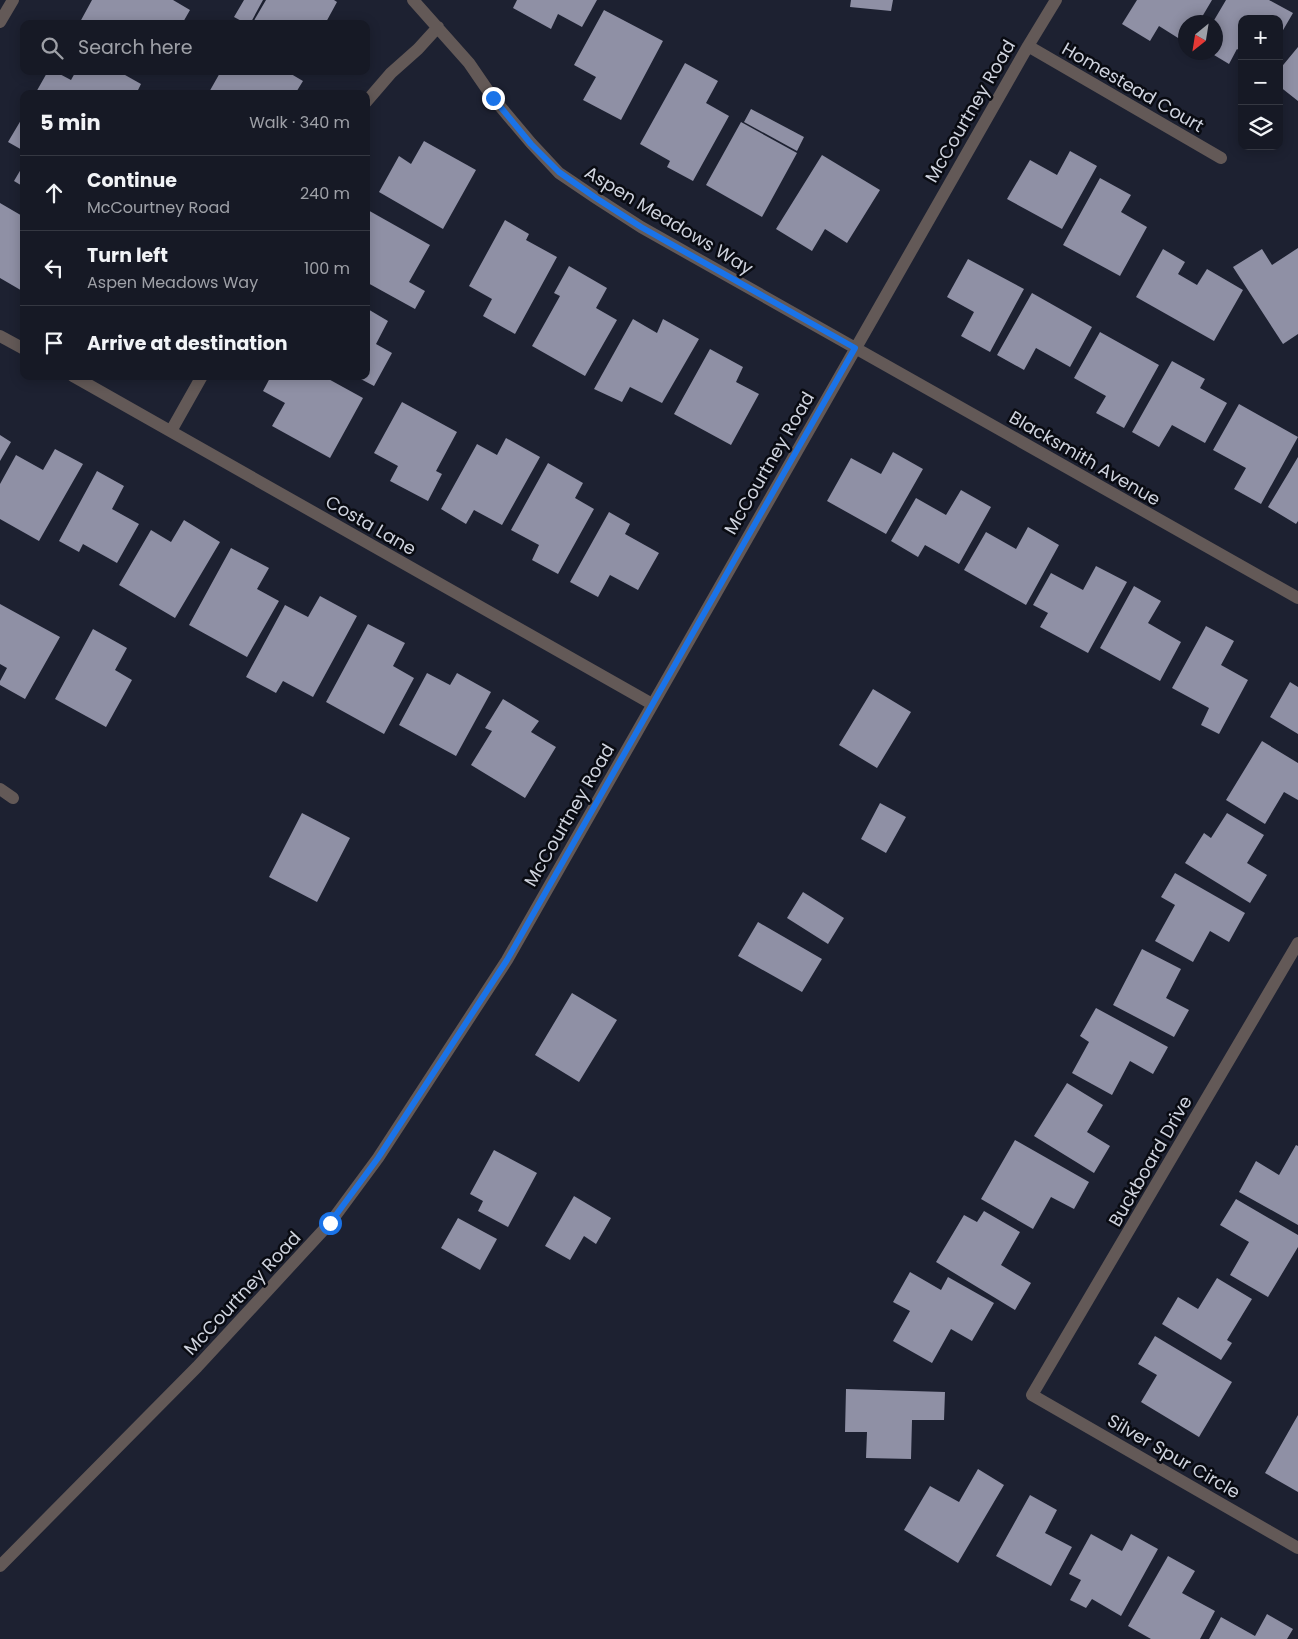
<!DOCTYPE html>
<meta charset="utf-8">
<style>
:root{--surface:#161925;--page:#232632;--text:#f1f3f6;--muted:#9ea0a7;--line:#353842}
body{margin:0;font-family:Poppins,sans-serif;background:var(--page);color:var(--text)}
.controls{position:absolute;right:15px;top:15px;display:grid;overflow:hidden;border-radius:10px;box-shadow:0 2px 12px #0003}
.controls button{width:45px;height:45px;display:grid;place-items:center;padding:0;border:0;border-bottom:1px solid var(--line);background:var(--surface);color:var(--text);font:25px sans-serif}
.compass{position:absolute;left:1178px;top:15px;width:45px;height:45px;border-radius:50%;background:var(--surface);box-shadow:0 2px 12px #0003;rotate:210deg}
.stop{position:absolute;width:15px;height:15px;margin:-11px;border:4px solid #1a73e8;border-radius:50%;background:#fff}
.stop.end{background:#1a73e8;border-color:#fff;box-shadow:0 1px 5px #0008}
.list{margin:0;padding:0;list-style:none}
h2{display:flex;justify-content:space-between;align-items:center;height:65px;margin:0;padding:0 20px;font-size:21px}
h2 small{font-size:16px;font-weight:400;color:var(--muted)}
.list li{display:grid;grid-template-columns:32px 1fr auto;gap:15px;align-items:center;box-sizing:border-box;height:75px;padding:0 20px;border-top:1px solid var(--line)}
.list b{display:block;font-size:19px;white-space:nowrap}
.list p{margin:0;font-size:16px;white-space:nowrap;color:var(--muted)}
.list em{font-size:16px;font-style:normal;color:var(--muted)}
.icon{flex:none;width:28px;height:28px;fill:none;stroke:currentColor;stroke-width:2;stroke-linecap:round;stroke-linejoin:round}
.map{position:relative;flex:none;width:1298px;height:1639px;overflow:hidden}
.search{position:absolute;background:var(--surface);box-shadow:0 2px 12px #0003;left:20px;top:20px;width:350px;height:55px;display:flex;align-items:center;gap:12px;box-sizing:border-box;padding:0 18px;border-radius:10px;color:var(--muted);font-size:19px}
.panel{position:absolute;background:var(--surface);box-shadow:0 2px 12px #0003;left:20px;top:90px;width:350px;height:290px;border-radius:10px}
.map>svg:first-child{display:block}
.building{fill:#8f90a5}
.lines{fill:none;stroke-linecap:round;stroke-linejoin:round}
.minor{stroke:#635957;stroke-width:12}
.route{stroke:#1a73e8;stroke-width:6}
.labels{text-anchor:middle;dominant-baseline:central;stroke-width:5;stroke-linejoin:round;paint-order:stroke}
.street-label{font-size:18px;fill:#cfd3de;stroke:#090b12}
</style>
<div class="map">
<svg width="1298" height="1639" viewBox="0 0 1298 1639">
<rect width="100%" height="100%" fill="#1d2131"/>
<path class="building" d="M92 0H173L190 10 182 24H83L80 22Z
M244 0H263L250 24H247L234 17Z
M266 0H334L337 2 325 24H252Z
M517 0H597L582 27 558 14 551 29 513 8Z
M851 0H893L891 11 850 7Z
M1137 0H1212L1199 22H1186V43L1159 26 1150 41 1122 24Z
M1226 0H1269L1293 13 1279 37V19H1242V52L1237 49 1229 64 1209 52H1216V22H1213Z
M604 10 663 41 621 120 583 100 596 77 574 65Z
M1298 47V101L1279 86V70Z
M685 63 718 81 706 103 729 116 693 181 667 167 670 161 640 144Z
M48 71H54L71 80 76 71H118L141 84 136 94H35Z
M221 71H286L303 81 295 94H208Z
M751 109 804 137 797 151 744 122Z
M24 115V151L8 142Z
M741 122 797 153 762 217 706 185Z
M424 141 476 170 443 229 379 192 399 156 411 164Z
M1070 151 1097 166 1062 229 1007 199 1030 160 1057 175Z
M822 155 880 190 847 243 825 229 812 251 776 229Z
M24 164V187L14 181Z
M1100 178 1131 195 1121 212 1147 227 1120 276 1063 245Z
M0 203 24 217V292L0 278Z
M366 209 430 245 409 282 425 291 415 309 366 282Z
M505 220 529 234 526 240 557 257 515 334 483 316 492 299 469 286Z
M1298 248V334L1283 344 1233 267 1262 249 1272 265Z
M1163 249 1185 262 1178 274 1197 285 1207 269 1243 290 1214 341 1136 297Z
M968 259 1024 289 990 352 961 336 974 312 947 297Z
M569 266 607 288 596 308 617 320 585 376 532 346 560 296 554 293Z
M1032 293 1092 327 1070 367 1036 348 1024 370 997 355Z
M366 308 388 321 376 344 392 353 374 386 355 376H366Z
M633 319 657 333 663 319 699 339 662 403 630 387 622 402 594 389Z
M1100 332 1159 365 1124 428 1096 413 1106 396 1074 378Z
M710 349 743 367 736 382 759 394 731 445 674 414Z
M1172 361 1205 379 1200 388 1227 403 1205 443 1172 425 1159 447 1132 432Z
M271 376H323L363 398 330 458 272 426 285 403 263 391Z
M402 402 457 432 436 471 442 474 428 501 390 481 398 466 374 453Z
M1239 404 1298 437 1261 504 1234 489 1246 468 1213 450Z
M0 435 11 442 0 461Z
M506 438 540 457 502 525 474 510 466 524 441 509 477 444 497 455Z
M55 449 83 464 39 541 0 519V484L16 455 43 470Z
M893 452 923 469 886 534 827 501 851 458 881 474Z
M1298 457V521L1296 524 1268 507Z
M548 463 583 483 575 498 594 509 558 574 532 560 539 545 511 530Z
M97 471 124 486 112 509 139 524 117 563 83 544 79 552 59 541Z
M961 490 991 507 959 564 925 545 918 557 891 541 916 498 946 515Z
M609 512 630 524 625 534 659 553 638 590 610 575 598 597 570 582Z
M184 520 220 542 175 618 119 585 151 530 171 542Z
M1028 527 1059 545 1026 605 964 570 986 532 1016 549Z
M231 548 269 568 257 589 279 601 247 657 189 625Z
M1096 566 1127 582 1088 653 1040 627 1048 613 1033 605 1051 573 1083 590Z
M1134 586 1161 601 1148 623 1181 642 1160 681 1100 648Z
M320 596 357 616 313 697 283 681 276 693 246 677 285 605 308 617Z
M0 604 60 637 25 699 0 685V681L7 668 0 664Z
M368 624 405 643 393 666 414 678 384 734 326 702Z
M1206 626 1234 641 1221 665 1248 680 1219 734 1201 725 1209 708 1172 688Z
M93 629 127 648 115 670 132 680 106 727 55 699Z
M427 673 450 685 457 673 491 692 456 756 399 725Z
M1290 682 1298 687V734L1270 717Z
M873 689 911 712 877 768 839 745Z
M503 699 539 721 531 732 556 747 525 798 471 765 492 731 485 728Z
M1262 741 1298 763V800L1284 792 1265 824 1226 800Z
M880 803 906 817 886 853 861 839Z
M302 813 350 838 317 902 269 877Z
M1227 813 1264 835 1247 863 1267 875 1250 903 1185 863 1204 833 1211 838Z
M1175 873 1245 913 1229 942 1210 931 1193 962 1155 941 1175 905 1161 897Z
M803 892 844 918 828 944 787 918Z
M758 922 822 959 802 992 738 956Z
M1142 949 1181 969 1166 998 1189 1010 1174 1037 1113 1005Z
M572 993 617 1020 579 1082 535 1055Z
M1096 1008 1168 1047 1153 1074 1130 1061 1112 1095 1072 1073 1089 1042 1080 1036Z
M1067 1083 1103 1105 1087 1132 1110 1146 1094 1173 1034 1136Z
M1015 1140 1089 1182 1074 1209 1051 1197 1033 1229 981 1199Z
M1296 1145 1298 1146V1225L1239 1192 1256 1161 1279 1175Z
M494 1150 537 1173 508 1227 478 1211 483 1201 470 1194Z
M574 1196 611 1218 596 1244 584 1236 570 1260 545 1246Z
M1236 1199 1298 1235V1247L1268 1297 1230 1275 1249 1242 1220 1225Z
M984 1211 1020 1232 1001 1265 1031 1283 1015 1310 936 1262 964 1215 977 1222Z
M458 1218 497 1239 480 1270 441 1248Z
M910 1272 941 1290 948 1277 994 1303 972 1341 951 1329 932 1363 893 1341 910 1311 893 1302Z
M1217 1278 1252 1299 1227 1340 1232 1343 1221 1360 1162 1324 1178 1297 1198 1309Z
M1155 1336 1232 1382 1199 1437 1141 1402 1157 1375 1138 1364Z
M846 1389 945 1392 944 1420H912L911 1459 866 1458 867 1432H845Z
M1298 1415V1492L1265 1473Z
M978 1469 1004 1485 958 1563 904 1530 930 1486 959 1502Z
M1030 1495 1057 1510 1045 1533 1072 1547 1051 1586 996 1556Z
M1091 1534 1122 1551 1131 1534 1158 1549 1121 1616 1092 1599 1086 1608 1070 1600 1081 1580 1069 1574Z
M1168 1556 1195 1571 1182 1593 1215 1611 1200 1639H1151L1128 1626Z
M1267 1614 1293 1629 1287 1639H1209L1221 1617 1255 1636Z"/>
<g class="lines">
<path class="minor" d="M413 0 469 63 493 98 531 143 559 173 596 198 641 227 1298 598
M0 22 13 0
M1028 46 1221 158
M366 102 391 73 418 49 438 27
M0 336 24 349
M73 376 652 704
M171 431 202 376
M0 789 13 798
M1298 943 1032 1395 1298 1548
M0 1566 197 1367 330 1223 378 1158 507 960 1028 46 1056 0"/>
</g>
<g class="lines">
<path class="route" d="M330 1223 378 1158 507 960 855 348 641 227 596 198 559 172 531 144 493 98"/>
</g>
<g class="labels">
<g class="street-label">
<text transform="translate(1133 87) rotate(30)">Homestead Court</text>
<text transform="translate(970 111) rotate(-60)">McCourtney Road</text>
<text transform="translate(669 220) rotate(31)">Aspen Meadows Way</text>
<text transform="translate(1085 458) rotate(30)">Blacksmith Avenue</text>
<text transform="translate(769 463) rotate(-60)">McCourtney Road</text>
<text transform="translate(371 525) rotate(30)">Costa Lane</text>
<text transform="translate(569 815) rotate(-60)">McCourtney Road</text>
<text transform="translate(1150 1161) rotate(-60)">Buckboard Drive</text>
<text transform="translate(242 1293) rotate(-47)">McCourtney Road</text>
<text transform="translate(1174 1456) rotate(30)">Silver Spur Circle</text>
</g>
</g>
</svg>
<div class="controls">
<button>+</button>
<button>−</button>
<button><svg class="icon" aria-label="layers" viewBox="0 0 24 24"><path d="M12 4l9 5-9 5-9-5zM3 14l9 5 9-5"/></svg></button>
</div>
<svg class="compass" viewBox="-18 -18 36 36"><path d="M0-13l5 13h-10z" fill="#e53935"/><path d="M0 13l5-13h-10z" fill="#9ea0a7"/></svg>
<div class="stop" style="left:330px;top:1223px"></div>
<div class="stop end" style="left:493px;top:98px"></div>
<div class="search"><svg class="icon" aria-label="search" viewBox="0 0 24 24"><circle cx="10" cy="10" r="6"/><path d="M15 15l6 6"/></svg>Search here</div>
<section class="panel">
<h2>5 min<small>Walk · 340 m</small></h2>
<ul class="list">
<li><svg class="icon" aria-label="ahead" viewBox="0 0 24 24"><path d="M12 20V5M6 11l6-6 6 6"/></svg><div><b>Continue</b><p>McCourtney Road</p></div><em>240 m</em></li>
<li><svg class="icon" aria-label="left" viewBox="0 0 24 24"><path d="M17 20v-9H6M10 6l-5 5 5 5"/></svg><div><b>Turn left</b><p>Aspen Meadows Way</p></div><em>100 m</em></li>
<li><svg class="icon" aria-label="arrive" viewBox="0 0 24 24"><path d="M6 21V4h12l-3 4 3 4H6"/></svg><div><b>Arrive at destination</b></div></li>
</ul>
</section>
</div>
